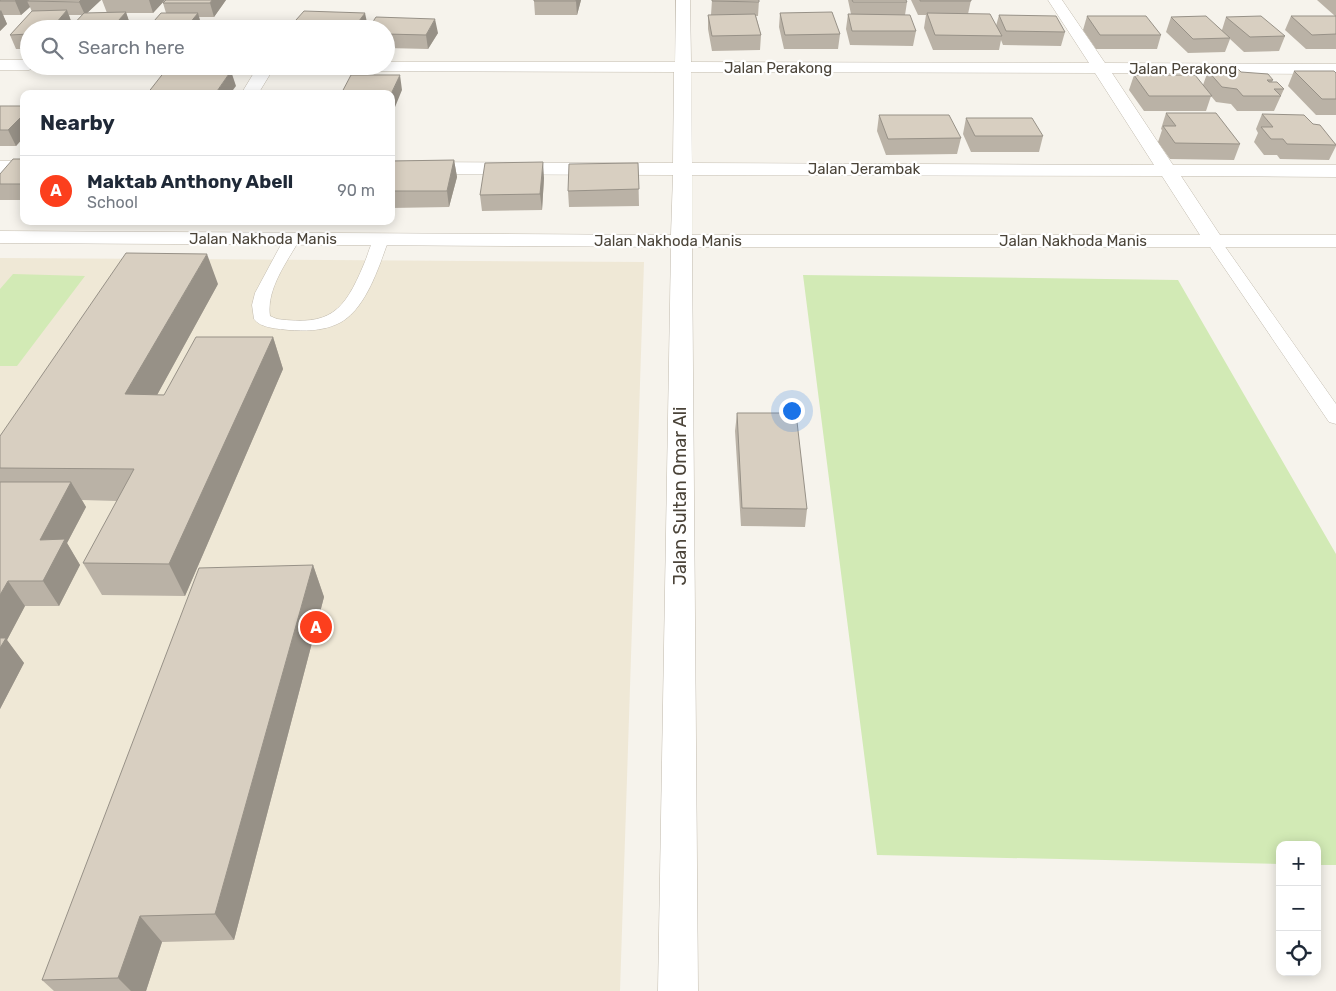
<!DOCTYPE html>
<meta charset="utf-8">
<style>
:root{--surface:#fff;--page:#f6f6f7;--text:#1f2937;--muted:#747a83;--line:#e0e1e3;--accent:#fc3f1d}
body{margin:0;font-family:Rubik,sans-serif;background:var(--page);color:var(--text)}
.controls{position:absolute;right:15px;bottom:15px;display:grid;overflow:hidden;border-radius:10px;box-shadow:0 2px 12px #0003}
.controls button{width:45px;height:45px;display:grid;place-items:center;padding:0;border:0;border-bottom:1px solid var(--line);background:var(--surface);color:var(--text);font:25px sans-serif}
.you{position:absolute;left:791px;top:410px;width:18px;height:18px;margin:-12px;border:4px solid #fff;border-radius:50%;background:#1a73e8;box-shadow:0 0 0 8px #1a73e833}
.badge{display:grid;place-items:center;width:32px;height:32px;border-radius:50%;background:var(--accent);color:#fff;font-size:16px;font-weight:700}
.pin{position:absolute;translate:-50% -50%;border:2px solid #fff;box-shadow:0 1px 5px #0006}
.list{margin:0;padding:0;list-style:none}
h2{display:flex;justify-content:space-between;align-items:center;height:65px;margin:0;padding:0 20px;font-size:21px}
h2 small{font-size:16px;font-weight:400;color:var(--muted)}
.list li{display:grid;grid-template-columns:32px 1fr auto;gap:15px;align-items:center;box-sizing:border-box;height:70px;padding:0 20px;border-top:1px solid var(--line)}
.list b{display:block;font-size:19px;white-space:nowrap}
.list p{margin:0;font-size:16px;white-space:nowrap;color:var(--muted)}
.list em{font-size:16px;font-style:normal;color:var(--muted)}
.icon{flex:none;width:28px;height:28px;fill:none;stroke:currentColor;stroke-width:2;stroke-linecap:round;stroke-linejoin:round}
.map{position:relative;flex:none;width:1336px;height:991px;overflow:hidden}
.search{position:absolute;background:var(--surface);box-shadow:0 2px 12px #0003;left:20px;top:20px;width:375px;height:55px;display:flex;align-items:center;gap:12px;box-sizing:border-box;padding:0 18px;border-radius:28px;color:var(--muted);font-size:19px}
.panel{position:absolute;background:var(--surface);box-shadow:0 2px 12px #0003;left:20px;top:90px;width:375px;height:135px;border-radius:10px}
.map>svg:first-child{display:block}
.education{fill:#efe8d6}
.green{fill:#d2eab5}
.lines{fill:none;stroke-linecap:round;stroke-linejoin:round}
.lane-casing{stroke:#c2bbae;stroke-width:1}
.street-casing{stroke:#c2bbae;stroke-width:1}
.lane{fill:#fff;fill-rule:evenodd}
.street{fill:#fff;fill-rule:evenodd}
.wall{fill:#bab2a6}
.shaded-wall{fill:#979187}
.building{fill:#d8cfc1;stroke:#979187}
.labels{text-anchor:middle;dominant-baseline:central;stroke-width:4.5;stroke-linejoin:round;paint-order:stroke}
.far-street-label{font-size:15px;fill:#4b4439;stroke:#fff}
.street-label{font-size:18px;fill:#4b4439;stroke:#fff}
</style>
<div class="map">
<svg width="1336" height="991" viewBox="0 0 1336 991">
<rect width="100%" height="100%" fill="#f6f3ec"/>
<path class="education" d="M0 258 644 262 620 991H0Z"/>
<path class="green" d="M13 274 85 276 17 366H0V289Z
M803 275 1178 280 1336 554V865H1317V845H1280V864L877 855Z"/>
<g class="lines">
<defs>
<path id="lane" d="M292 234 297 236 300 239C287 262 266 289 270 316L277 319C330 326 344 312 364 264 368 255 370 244 376 236H386L389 239C379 266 365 314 335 325 321 331 304 331 289 330 279 329 260 328 254 319L252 305 255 293 284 239 287 236Z
M1214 236 1219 238 1336 404V424L1329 422 1206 241 1209 238Z"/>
<path id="street" d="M676 0H690L691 62 1089 63 1048 0H1062L1105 63 1336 64V74L1112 73 1173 165H1336V177L1181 176 1220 235H1336V247H692L698 991H658L671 247 0 243V231L671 235 673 175 391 174V162L673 163 674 72 272 71 258 94H241L255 71 214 69 212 66H386V62H675ZM691 72 1095 73 1154 165 692 163ZM692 175 1162 176 1200 235H692Z
M0 60H29V66H36L29 70H0Z
M0 161H24V173H0Z"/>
</defs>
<use href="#lane" class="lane-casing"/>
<use href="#street" class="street-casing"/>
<use href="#lane" class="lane"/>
<use href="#street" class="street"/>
</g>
<path class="wall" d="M0 0H101L87 13H107L102 0H165L153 13H126L131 27 81 15H69L72 24 29 29V49H16L10 35 32 12 30 7 21 15H3L7 24 0 31Z
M226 0 214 17H199L202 28 166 13 163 3Z
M581 0 577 15H535L534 1Z
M712 0H759L758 16H756L761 35 760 50 712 51 708 29V15H711Z
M848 0H906L907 2 905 15 916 31 913 46 850 45 846 29 848 14H851Z
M911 0H971L968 14 996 26 999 15 1065 32 1061 46 1003 45 1001 40 999 50H933L924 28 926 15H918Z
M1317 0H1336V49H1306L1285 30 1291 16H1335Z
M780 13 840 34 838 49H784L779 27Z
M1087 16 1161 35 1157 49H1096L1083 30Z
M1171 17 1222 30 1226 17 1285 36 1279 51 1244 52 1230 39 1225 52 1188 53 1166 32Z
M386 29 438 33 428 49 386 48Z
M1212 69 1241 72 1273 80 1272 82 1284 89 1274 111H1237L1231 104 1216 102 1211 96 1206 111H1144L1129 90 1134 75 1203 85 1208 71H1211Z
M1294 71 1336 73V115H1316L1288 86Z
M0 106H24V137L16 146H0Z
M1166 113 1240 144 1234 160 1170 159 1158 142 1162 130 1161 129Z
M1262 114 1313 124 1336 144V146L1329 160 1280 159 1277 155H1264L1254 142 1258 133 1256 129Z
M879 115 961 138 957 154 886 155 877 131Z
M966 118 1043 136 1039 152H971L963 134Z
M24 159V200H0V174Z
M454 160 457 177 449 207 391 208V161Z
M638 163 639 206 569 207 568 191Z
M544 178 542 210 482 211 480 195Z
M218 284 157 395H164L273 337 283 369 185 596 102 595 83 563 117 501 82 500 86 507 67 543 80 565 59 606H25L7 640 24 663 0 709V436Z
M737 413 807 509 805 527 741 526 735 431Z
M313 565 324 597 234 940 162 942 146 991H54L42 980Z"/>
<path class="shaded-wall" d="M16 0H37L27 1 30 7 21 15 15 1Z
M81 0H101L85 15 79 2Z
M149 0H165L153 13Z
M212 0H226L214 17 210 3Z
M576 0H581L577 15 576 1Z
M1 10 7 24 0 31V11Z
M67 10 72 24 69 29H51Z
M126 12 131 27 129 29H111Z
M198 13 202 28 201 29H185Z
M365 13 368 27 367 29H353Z
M435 19 438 33 428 49 426 35Z
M231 71 236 86 230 94H215Z
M400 75 402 90 393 112 391 103V94Z
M24 114V137L16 146 8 130Z
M454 160 457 177 449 207 447 191Z
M543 162 544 178 542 210 540 194Z
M207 254 218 284 140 426 125 394Z
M273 337 283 369 185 596 169 564Z
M71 482 86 507 67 543 80 565 59 606 43 581 40 540Z
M313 565 324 597 234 940 215 914Z
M8 581 25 606 7 640 24 663 0 709V595Z
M140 916 162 942 146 991H131L118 978Z"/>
<path class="building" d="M0 0H16L15 1H0Z
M29 0H81L79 2 27 1Z
M166 0H212L210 3H163Z
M534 0H576V1H534Z
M712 0H759V2L712 1Z
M852 0H906L907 2H853Z
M920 0H971V1H920Z
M67 10 51 29H29V34L10 35 32 11Z
M304 11 365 13 353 29H288Z
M126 12 111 29H69L84 13Z
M832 12 840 34 785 35 780 13Z
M161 13H198L185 29H147Z
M927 13 990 14 1002 36 935 35Z
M755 14 761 35 712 36 708 15Z
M848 14 910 15 916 31H852Z
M999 15 1056 16 1065 32 1006 31Z
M1087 16H1146L1161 35H1100Z
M1206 16 1230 38 1193 39 1171 17Z
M1261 16 1285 36 1250 37 1226 17Z
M1291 16H1336V34L1312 35Z
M376 17 435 19 426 35 386 34V29H368Z
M1212 69H1238L1241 72 1268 74 1273 80H1267L1269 82H1277L1284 89H1274L1281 96H1243L1237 89 1222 87 1208 71H1214Z
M165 71H231L215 94H147Z
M1294 71H1334L1336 73V99H1322Z
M351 75H400L391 94H341Z
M1134 75H1195L1212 96H1149Z
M0 106H24V114L8 130H0Z
M1166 113H1216L1240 144 1175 143 1163 126H1176Z
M1262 114 1304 115 1313 124 1320 125 1336 145 1287 144 1283 139H1271L1261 127H1273Z
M879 115H949L961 138 888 139Z
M966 118H1032L1043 136H975Z
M13 159H24V184H0V174Z
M454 160 447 191H391V161Z
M543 162 540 194 480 195 485 163Z
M638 163 639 189 568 191 569 164Z
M126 253 207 254 125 394 164 395 196 337H273L169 564 83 563 134 469 0 468V436Z
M737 413H796L807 509 742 508Z
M0 482H71L40 540 65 539 43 581H8L0 595Z
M313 565 215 914 140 916 118 978 42 980 199 568Z
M0 638H6L0 648Z"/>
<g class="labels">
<g class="far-street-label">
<text x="778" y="68">Jalan Perakong</text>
<text x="1183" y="69">Jalan Perakong</text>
<text x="864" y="169">Jalan Jerambak</text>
<text x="263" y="239">Jalan Nakhoda Manis</text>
<text x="668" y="241">Jalan Nakhoda Manis</text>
<text x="1073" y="241">Jalan Nakhoda Manis</text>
</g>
<g class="street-label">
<text transform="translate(680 496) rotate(-90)">Jalan Sultan Omar Ali</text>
</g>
</g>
</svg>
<div class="controls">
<button>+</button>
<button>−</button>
<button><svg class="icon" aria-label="locate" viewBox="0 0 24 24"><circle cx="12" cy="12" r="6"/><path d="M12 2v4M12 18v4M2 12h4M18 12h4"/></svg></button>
</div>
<div class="you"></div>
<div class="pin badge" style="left:316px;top:627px">A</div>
<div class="search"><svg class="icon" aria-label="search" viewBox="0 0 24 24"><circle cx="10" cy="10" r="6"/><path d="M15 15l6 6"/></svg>Search here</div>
<section class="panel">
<h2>Nearby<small></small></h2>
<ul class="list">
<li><span class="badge">A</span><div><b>Maktab Anthony Abell</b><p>School</p></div><em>90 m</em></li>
</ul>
</section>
</div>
